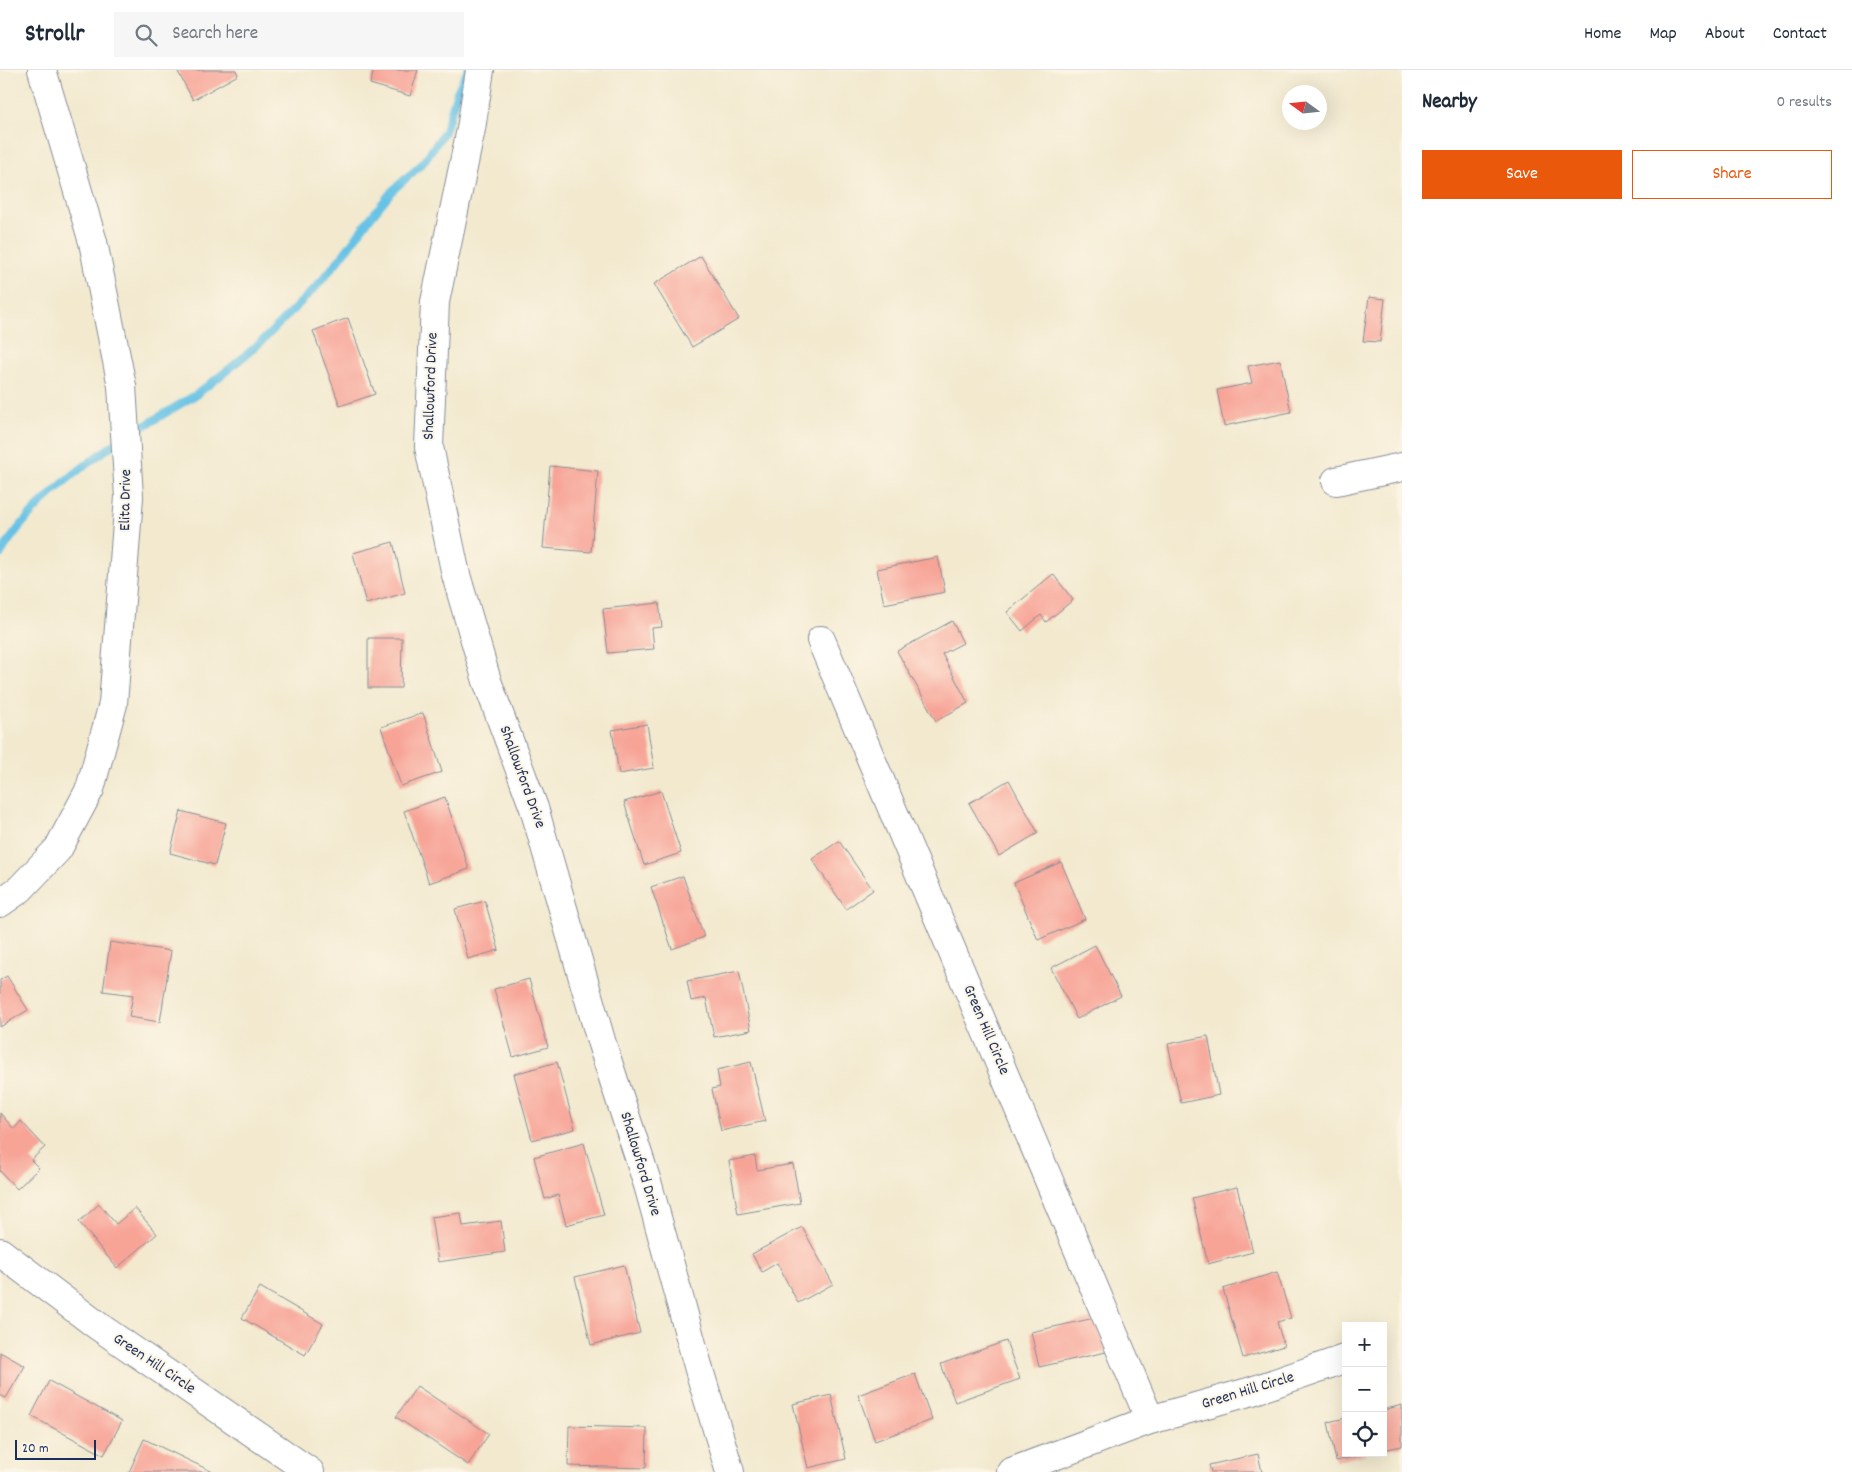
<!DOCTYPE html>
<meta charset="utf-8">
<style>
:root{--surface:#fff;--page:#f6f6f7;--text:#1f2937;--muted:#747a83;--line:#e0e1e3;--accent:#ea580c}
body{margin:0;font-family:Dekko,sans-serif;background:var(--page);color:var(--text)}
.controls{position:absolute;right:15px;bottom:15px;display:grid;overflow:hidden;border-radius:0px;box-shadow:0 5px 20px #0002}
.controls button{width:45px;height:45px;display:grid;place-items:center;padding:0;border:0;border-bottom:1px solid var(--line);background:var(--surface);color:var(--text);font:25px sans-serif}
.compass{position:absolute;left:1282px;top:15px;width:45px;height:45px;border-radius:50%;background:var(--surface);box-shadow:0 5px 20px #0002;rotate:285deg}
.scale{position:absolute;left:15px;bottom:12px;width:81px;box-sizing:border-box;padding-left:5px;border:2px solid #1b2f5e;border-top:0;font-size:14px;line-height:18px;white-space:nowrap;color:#1b2f5e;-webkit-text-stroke:4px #fcf5e5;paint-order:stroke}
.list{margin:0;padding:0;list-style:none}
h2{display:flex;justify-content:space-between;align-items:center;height:65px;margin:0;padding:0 20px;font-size:21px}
h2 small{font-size:16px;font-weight:400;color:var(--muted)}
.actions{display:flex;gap:10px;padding:15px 20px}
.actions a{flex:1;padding:11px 0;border:1px solid var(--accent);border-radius:0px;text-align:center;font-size:18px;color:var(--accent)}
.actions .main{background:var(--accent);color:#fff}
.icon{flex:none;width:28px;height:28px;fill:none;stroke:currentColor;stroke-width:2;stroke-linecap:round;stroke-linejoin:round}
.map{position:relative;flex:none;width:1402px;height:1402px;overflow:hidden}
header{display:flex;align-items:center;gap:30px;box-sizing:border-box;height:70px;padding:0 25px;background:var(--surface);border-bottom:1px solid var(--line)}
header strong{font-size:24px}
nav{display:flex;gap:28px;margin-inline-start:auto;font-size:18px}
.search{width:350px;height:45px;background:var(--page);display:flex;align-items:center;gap:12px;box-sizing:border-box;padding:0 18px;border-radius:0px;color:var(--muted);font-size:19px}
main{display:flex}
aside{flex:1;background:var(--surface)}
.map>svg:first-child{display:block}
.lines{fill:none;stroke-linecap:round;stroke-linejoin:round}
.stream{stroke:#67c2e5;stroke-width:8}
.building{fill:#f7a497}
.street-casing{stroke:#868c96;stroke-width:30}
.street{stroke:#fff;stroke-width:28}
.labels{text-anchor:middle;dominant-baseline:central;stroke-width:4;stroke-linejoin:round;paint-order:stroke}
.street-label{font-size:16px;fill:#1b2f5e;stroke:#fcf5e5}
</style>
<header>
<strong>Strollr</strong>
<div class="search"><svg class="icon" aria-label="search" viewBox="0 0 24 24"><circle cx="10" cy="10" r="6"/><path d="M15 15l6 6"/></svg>Search here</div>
<nav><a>Home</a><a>Map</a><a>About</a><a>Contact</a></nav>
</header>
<main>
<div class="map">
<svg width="1402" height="1402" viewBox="0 0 1402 1402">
<rect width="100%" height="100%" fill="#fcf5e5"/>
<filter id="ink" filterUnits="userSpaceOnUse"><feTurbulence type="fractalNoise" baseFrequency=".02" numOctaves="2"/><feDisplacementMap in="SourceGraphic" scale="10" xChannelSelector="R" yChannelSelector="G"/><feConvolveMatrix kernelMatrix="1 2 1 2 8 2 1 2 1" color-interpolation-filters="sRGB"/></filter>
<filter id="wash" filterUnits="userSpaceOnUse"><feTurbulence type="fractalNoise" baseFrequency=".0096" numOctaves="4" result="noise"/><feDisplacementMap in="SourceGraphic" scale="20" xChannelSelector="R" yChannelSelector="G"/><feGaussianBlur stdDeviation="1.12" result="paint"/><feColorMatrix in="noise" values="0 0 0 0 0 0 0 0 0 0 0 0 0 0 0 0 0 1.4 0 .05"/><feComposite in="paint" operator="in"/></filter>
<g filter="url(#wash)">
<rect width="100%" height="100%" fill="#f2e9cf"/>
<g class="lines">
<path class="stream" d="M131 364 197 324 229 299 260 273 317 216 343 185 367 152 392 121 422 94 445 61 457 22 468 0
M0 485C26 440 76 400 119 371"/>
</g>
<g id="blocks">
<path class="building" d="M177 0H236L238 5 193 30Z
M374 0H418L410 26 370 14Z
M701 186 739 249 692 277 654 214Z
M1369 227 1385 229 1380 272 1363 271Z
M348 248 375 324 340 336 313 261Z
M1280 290 1291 342 1224 356 1217 320 1252 313 1248 296Z
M550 396 598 401 591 482 543 478Z
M393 472 405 523 366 534 353 483Z
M938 487 945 522 884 534 877 499Z
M1053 504 1073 530 1046 552 1041 545 1022 561 1007 542Z
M659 533 662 557 652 558 654 579 608 583 603 539Z
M952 551 963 573 942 584 968 633 936 651 897 581Z
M368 568H402L401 618H368Z
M423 643 442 702 401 716 381 657Z
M647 654 654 698 619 704 612 660Z
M1009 710 1038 763 999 786 969 733Z
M661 721 681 783 644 795 624 732Z
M445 727 469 799 429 813 404 741Z
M181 741 226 753 215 795 170 783Z
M839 771 873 820 846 839 812 789Z
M1061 792 1085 849 1038 870 1014 813Z
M683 806 704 867 672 879 651 817Z
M485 831 499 880 468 889 455 839Z
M110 872 171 881 160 952 129 947 133 925 103 921Z
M1095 875 1121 926 1077 949 1051 898Z
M739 901 751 960 714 967 706 928 691 931 687 911Z
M7 906 28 940 0 957V910Z
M529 909 548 977 513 987 494 919Z
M1208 966 1219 1025 1181 1033 1168 974Z
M557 992 575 1059 532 1070 514 1004Z
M751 992 765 1051 721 1061 712 1019 720 1017 717 1000Z
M0 1043 14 1059 21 1051 45 1077 31 1090 39 1098 17 1119 0 1101Z
M584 1073 604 1145 566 1155 558 1125 545 1129 534 1087Z
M755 1086 757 1100 793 1094 800 1133 738 1144 729 1091Z
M1237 1117 1253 1182 1208 1194 1192 1128Z
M99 1134 116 1154 135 1138 157 1164 117 1198 79 1152Z
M461 1143 463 1156 501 1151 505 1182 438 1192 431 1147Z
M802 1157 833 1214 798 1233 777 1193 762 1202 752 1184Z
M624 1195 640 1263 591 1275 575 1207Z
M1277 1202 1291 1248 1277 1252 1284 1276 1243 1288 1223 1219Z
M260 1217 323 1254 305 1285 242 1248Z
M1099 1247 1106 1282 1039 1297 1031 1262Z
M1006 1271 1020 1309 955 1332 941 1294Z
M0 1282 25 1296 6 1328 0 1325Z
M915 1304 932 1350 875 1371 858 1325Z
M49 1311 122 1351 104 1385 31 1346Z
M417 1316 489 1364 468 1395 396 1347Z
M831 1325 846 1389 808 1398 793 1334Z
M1402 1335V1376L1383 1380V1340Z
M1346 1348V1383L1367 1384 1336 1391 1328 1352Z
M569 1356 647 1358 646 1398 568 1396Z
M144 1369 213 1402H129Z
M1258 1384 1262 1402H1211L1209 1395Z"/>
</g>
</g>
<g filter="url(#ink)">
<use href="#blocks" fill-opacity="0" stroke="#868c96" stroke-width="1"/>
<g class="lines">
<defs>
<path id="street" d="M480 0 471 59 435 232 429 377 456 505 487 611 534 738 602 974 648 1115 700 1303 730 1402
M1336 411 1402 397
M821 570 1150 1350
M0 833 20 819 58 779 90 719 113 634 129 427 122 316 93 172 42 0
M0 1182 98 1256 310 1402
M1011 1402 1150 1350 1252 1321 1344 1289"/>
</defs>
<use href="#street" class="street-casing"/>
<use href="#street" class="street"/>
</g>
</g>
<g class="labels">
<g class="street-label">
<text transform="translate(431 316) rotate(-88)">Shallowford Drive</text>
<text transform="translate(126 430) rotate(-89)">Elita Drive</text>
<text transform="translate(522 707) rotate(70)">Shallowford Drive</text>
<text transform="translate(986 960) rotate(67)">Green Hill Circle</text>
<text transform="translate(640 1094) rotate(73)">Shallowford Drive</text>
<text transform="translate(154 1294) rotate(34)">Green Hill Circle</text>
<text transform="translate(1248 1321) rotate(-17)">Green Hill Circle</text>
</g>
</g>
</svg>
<div class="controls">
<button>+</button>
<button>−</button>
<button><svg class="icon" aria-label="locate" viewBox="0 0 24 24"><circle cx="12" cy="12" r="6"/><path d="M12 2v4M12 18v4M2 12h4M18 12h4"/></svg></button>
</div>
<svg class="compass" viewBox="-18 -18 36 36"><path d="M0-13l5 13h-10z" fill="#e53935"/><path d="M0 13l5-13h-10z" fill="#747a83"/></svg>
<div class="scale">20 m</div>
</div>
<aside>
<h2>Nearby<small>0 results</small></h2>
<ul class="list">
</ul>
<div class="actions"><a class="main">Save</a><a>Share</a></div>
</aside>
</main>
